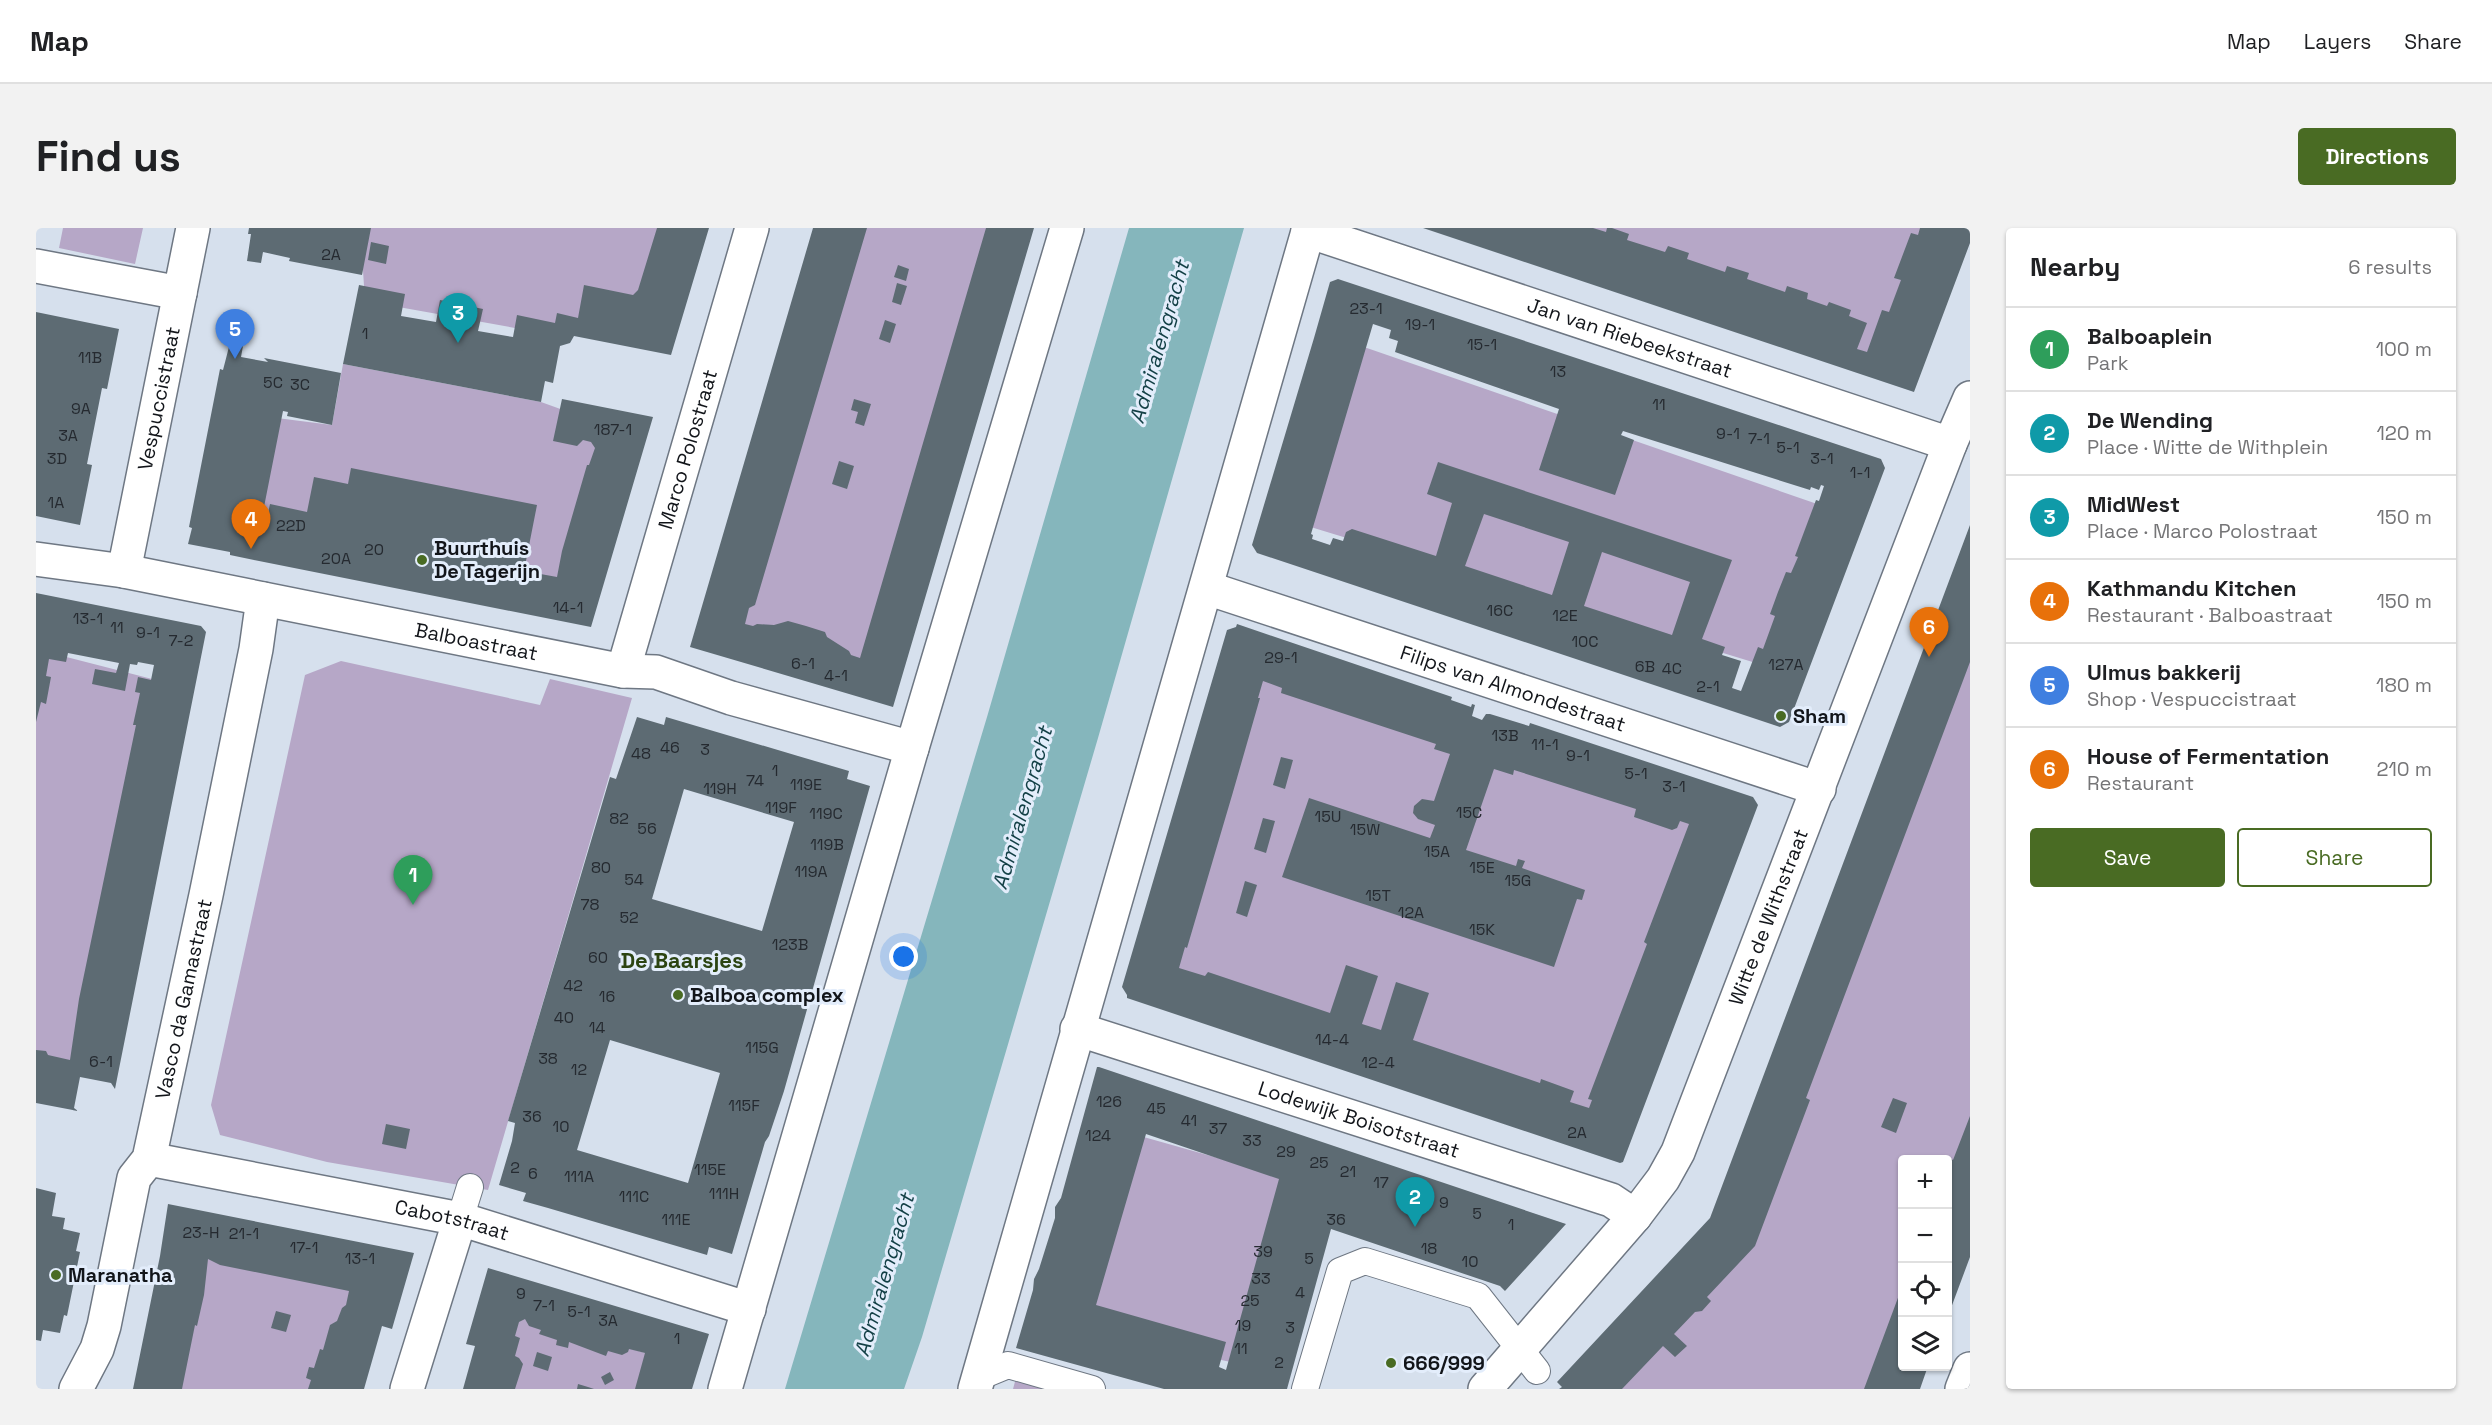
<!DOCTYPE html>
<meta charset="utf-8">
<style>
:root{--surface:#fff;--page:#f2f2f2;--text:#202124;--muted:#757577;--line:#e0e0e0;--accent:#496b23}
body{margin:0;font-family:"Space Grotesk",sans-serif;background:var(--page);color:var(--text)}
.controls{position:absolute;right:18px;bottom:18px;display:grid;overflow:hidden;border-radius:6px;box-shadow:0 2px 4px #0004}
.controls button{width:54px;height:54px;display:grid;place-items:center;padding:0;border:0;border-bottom:2px solid var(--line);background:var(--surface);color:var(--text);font:30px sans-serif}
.you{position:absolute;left:868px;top:729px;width:21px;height:21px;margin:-15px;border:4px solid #fff;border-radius:50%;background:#1a73e8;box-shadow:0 0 0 9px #1a73e833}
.badge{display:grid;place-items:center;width:39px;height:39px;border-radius:50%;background:var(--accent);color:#fff;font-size:20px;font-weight:700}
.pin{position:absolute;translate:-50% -50px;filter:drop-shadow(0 2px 3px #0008)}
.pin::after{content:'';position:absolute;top:32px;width:21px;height:18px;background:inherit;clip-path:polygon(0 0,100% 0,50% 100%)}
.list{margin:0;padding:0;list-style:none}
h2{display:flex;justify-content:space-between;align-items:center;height:78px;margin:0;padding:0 24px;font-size:26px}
h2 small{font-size:20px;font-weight:400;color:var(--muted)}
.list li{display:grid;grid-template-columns:39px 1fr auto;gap:18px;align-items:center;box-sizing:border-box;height:84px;padding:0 24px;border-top:2px solid var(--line)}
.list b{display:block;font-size:22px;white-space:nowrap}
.list p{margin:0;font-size:20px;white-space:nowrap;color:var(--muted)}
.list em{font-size:20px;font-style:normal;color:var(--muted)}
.actions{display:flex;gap:12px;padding:18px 24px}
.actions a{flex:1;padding:14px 0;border:2px solid var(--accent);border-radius:6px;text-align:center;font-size:21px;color:var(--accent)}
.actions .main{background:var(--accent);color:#fff}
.icon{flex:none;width:33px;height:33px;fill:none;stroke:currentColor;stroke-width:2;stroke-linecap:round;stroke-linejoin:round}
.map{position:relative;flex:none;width:1934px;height:1161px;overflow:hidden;border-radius:6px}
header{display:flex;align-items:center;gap:36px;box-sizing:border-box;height:84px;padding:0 30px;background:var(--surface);border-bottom:2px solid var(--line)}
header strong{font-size:28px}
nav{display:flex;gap:33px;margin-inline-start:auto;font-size:21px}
.intro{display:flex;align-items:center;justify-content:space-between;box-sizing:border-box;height:144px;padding:0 36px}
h1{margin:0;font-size:42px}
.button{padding:15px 27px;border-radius:6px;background:var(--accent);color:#fff;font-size:21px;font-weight:700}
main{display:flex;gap:36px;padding:0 36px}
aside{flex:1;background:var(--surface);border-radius:6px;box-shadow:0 2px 4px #0004}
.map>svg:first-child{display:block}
.green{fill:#b6a7c7}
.water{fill:#85b6bc}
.building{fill:#5d6b73;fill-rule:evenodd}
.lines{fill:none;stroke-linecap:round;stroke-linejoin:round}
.pedestrian-casing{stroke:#6e7783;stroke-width:28}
.minor-casing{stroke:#6e7783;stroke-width:36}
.pedestrian{stroke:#fff;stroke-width:26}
.minor{stroke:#fff;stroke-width:33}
.poi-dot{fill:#496b23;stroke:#e3edfb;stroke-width:2}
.labels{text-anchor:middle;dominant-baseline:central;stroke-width:6;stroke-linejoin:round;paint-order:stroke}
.number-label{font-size:16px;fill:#252a30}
.street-label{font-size:20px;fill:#12151a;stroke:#e3edfb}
.poi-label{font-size:20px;font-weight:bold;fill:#12151a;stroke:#e3edfb;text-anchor:start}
.water-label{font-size:21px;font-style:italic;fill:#123f45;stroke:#e3edfb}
.quarter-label{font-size:22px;font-weight:bold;fill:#2c4412;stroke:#e3edfb}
</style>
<header>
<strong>Map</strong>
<nav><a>Map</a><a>Layers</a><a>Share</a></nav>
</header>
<div class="intro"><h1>Find us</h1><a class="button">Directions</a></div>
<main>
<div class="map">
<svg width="1934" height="1161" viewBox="0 0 1934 1161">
<rect width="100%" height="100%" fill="#d6e0ed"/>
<path class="green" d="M27 0H107L99 36 23 20Z
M274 0H637L616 88 529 109 329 73 325 12Z
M801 0H960L833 443 692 403Z
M1447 0H1894L1845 133Z
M1328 119 1787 278 1733 439 1255 293Z
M307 136 505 174 577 200 529 365 283 290 220 280 233 189 296 197Z
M1934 394V922L1912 982V932H1866V1101L1844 1161H1559L1684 1044Z
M7 423 120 452 49 840 0 831V456Z
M1201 430 1691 586 1570 903 1126 751Z
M305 433 504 477 514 451 596 470 452 962 291 934 184 907 175 877 269 447Z
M1090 904 1256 951 1209 1137 1028 1099Z
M169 1027 334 1042 297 1161H139Z
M481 1086 639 1134 631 1161H462Z
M980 1150 1017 1161H977Z"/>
<path class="water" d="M1093 0H1208L1062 510 886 1109 868 1161H749L951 489Z"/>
<path class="building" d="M213 0H335L326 47 253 33 254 30 227 24 225 35 211 33 215 6H212Z
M621 0H673L635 127 538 108 534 115 524 118 517 155 509 153 505 174 307 136 323 57 369 66 365 88 400 94 404 72 447 81 442 103 477 109 481 87 519 95 521 85 542 90 548 57 597 67 602 62Z
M777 0H831L719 377 713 380 709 396 717 398 721 396 738 397 752 393 770 398 789 404 791 409 813 423 815 427 824 430 950 0H998L857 479 654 419Z
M1387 0H1557L1570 4 1571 0H1576L1593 6 1591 12 1629 24 1632 18 1653 25 1651 31 1689 44 1691 38 1713 45 1711 51 1749 64 1751 58 1772 65 1771 71 1791 78 1793 74 1815 82 1813 88 1831 95 1821 121 1831 124 1846 82 1853 84 1865 52 1858 50 1875 5 1882 7 1884 0H1934V15L1878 164Z
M335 14 353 18 350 36 332 32Z
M862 37 873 41 870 53 858 49Z
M1302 51 1845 231 1849 240 1753 494 1744 499 1221 325 1216 317 1278 110 1294 54ZM1337 96 1355 102 1353 110 1362 113 1359 124 1523 181 1503 242 1579 267 1598 212 1585 207 1587 203 1774 262 1775 259 1783 262 1785 257 1788 258 1783 273 1780 272 1759 328 1762 329 1755 345 1750 344 1742 364 1734 386 1739 388 1727 421 1722 419 1705 463 1696 460 1705 433 1686 427 1689 419 1666 411 1696 332 1402 234 1391 266 1416 275 1400 328 1316 301 1310 304 1307 313 1297 310 1294 317 1276 311 1277 307 1275 306ZM1448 286 1533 314 1516 367 1429 338ZM1566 324 1654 354 1636 407 1548 378Z
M861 55 871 58 865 77 856 74Z
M0 84 83 101 71 161 66 160 51 236 56 237 44 297 0 288Z
M849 92 860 96 854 115 843 111Z
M194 115 207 118 205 129 232 134 228 130 305 145 296 197 251 188 252 184 247 183 227 284 232 285 234 276 271 284 278 249 312 256 315 240 501 277 488 343 521 349 526 323 551 237H553L559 220 555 214 547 212 541 218 517 213 526 171 617 189 555 399 218 332 194 327V324L152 316 156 300 153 299 184 141 187 142Z
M818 171 835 176 828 198 819 195 822 184 815 182Z
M803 233 818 238 811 261 796 256Z
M1934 297V434L1770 870 1774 872 1719 1018 1671 1069 1675 1073 1666 1083 1659 1084 1638 1106 1651 1118 1639 1129 1627 1118 1586 1161H1523L1526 1159 1521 1154 1674 990Z
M0 365 165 398 170 404 79 861 75 855 44 849 38 880 42 883 0 875V822L10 823 12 827 34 832 43 771 100 497H97L104 465 99 464 102 449 115 452 118 437 102 434 101 437 94 436 89 463 56 456 59 441 80 445 83 435 32 425 30 434 13 431 10 448 15 449 10 476 5 474 0 494Z
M1201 396 1416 469 1415 472 1435 479 1436 476 1439 477 1436 488 1446 492 1450 486H1454L1493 498 1494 495 1717 569 1722 577 1587 934 1584 935 1091 770V767L1086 759 1191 402 1200 399ZM1227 453 1246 460 1245 465 1400 516 1398 521 1414 526 1398 573 1386 571 1378 578 1377 585 1382 591 1399 597 1394 610 1273 570 1246 649 1518 739 1541 671 1546 672 1549 662 1486 640 1489 633 1482 631 1480 638 1430 622 1458 541 1477 547 1478 542 1600 581 1598 589 1636 602 1641 600 1644 593 1653 596 1608 714 1611 716 1552 871 1556 872 1553 880 1534 874 1538 863 1505 851 1504 855 1377 812 1393 765 1360 754 1345 802 1326 796 1342 748 1310 737 1294 785 1172 744 1169 748 1143 740 1149 719 1151 720 1197 564 1224 470H1222Z
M601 489 628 497 630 489 762 528 813 543 811 551 834 558 748 863 733 908 729 914 696 1026 673 1019 671 1027 512 980 487 973 490 965 463 957 476 913 479 895 472 893 574 549 580 551ZM648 561 758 594 726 703 616 671ZM574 812 684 845 652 955 541 922Z
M1245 529 1257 532 1249 561 1237 557Z
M1227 590 1239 593 1230 625 1218 621Z
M1209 653 1221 657 1211 689 1200 685Z
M1061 839H1063L1530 996 1469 1063 1464 1058 1295 1001 1251 1161H1128L980 1120 997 1062 998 1051 1003 1041 1019 990V979L1025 970ZM1110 906 1243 951 1190 1142 1183 1139 1190 1114 1060 1077Z
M1857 870 1871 875 1860 905 1845 899Z
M1934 888V1029L1912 1088V940L1915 931 1917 932Z
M350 896 374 901 370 921 346 916Z
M0 960 20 965 16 988 29 990 27 1001 44 1005 40 1023 44 1024 31 1088 28 1087 24 1105 7 1102 5 1113 0 1112Z
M132 976 378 1025 356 1101 346 1098 328 1161H272L275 1152 270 1150 273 1139 278 1140 284 1121 287 1122 294 1097 301 1093 306 1080 310 1077 313 1063 184 1037 172 1031 168 1067 161 1098 159 1097 146 1161H97L124 1028Z
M452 1040 673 1106 656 1161H599L609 1125 593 1121 592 1124 586 1127 572 1123 570 1128 533 1114 532 1120 520 1117 521 1112 503 1106 505 1102 493 1098 489 1091 483 1094 479 1108 484 1110 479 1128 483 1130 487 1136 479 1161H427L439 1118 430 1116Z
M1866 1059V1138H1892L1884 1161H1828Z
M240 1083 255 1087 250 1104 235 1100Z
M501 1124 516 1129 512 1143 497 1138Z
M574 1144 578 1152 569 1157 565 1149Z
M542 1156 552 1159 558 1161H541Z"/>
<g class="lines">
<defs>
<path id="pedestrian" d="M424 991 434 959
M943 1149 972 1137 1056 1161
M1269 1161 1304 1043 1329 1033 1442 1068 1501 1143"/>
<g id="minor">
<path id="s1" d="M1272 3 1914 216"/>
<path d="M0 38 144 65"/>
<path id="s2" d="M0 331 88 343 587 443 620 444 695 470 876 520"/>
<path id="s3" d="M88 343 157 0"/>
<path id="s4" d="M1171 360 1783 561"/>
<path id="s5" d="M587 443 716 0"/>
<path id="s6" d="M1041 801 1575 972 1599 988"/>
<path id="s7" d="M113 931 424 991 713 1081"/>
<path id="s8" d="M40 1161 61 1121 68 1098 98 950 113 931 170 667 220 421 227 371"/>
<path d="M371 1161 424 991"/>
<path d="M689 1161 876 520 1031 0"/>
<path d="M939 1161 1273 0"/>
<path id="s9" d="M1449 1161 1599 988 1627 951 1642 924 1914 216 1934 170"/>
<path d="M1926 1161 1934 1141"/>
</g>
</defs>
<use href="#pedestrian" class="pedestrian-casing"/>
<use href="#minor" class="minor-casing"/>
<use href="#pedestrian" class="pedestrian"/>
<use href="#minor" class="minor"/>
</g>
<g class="poi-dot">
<circle cx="386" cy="332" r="6"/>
<circle cx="1745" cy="488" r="6"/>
<circle cx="642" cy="767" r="6"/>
<circle cx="20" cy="1047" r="6"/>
<circle cx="1355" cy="1135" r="6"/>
</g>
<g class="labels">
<g class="number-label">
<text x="295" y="26">2A</text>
<text x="1330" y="80">23-1</text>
<text x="1384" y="96">19-1</text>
<text x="329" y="105">1</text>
<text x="1446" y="116">15-1</text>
<text x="54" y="129">11B</text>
<text x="1522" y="143">13</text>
<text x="237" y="154">5C</text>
<text x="264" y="156">3C</text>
<text x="1623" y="176">11</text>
<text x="45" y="180">9A</text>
<text x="577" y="201">187-1</text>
<text x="1692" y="205">9-1</text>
<text x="32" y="207">3A</text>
<text x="1723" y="210">7-1</text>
<text x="1752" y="219">5-1</text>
<text x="21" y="230">3D</text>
<text x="1786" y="230">3-1</text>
<text x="1824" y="244">1-1</text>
<text x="20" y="274">1A</text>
<text x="255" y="297">22D</text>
<text x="338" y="321">20</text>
<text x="300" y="330">20A</text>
<text x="532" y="379">14-1</text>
<text x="1464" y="382">16C</text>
<text x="1529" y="387">12E</text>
<text x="52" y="390">13-1</text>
<text x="81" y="399">11</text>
<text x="112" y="404">9-1</text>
<text x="145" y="412">7-2</text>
<text x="1549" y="413">10C</text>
<text x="1245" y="429">29-1</text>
<text x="767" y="435">6-1</text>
<text x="1750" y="436">127A</text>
<text x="1609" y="438">6B</text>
<text x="1636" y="440">4C</text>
<text x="800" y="447">4-1</text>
<text x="1672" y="458">2-1</text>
<text x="1469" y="507">13B</text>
<text x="1509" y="516">11-1</text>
<text x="634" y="519">46</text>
<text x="669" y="521">3</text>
<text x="605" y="525">48</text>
<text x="1542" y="527">9-1</text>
<text x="739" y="542">1</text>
<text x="1600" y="545">5-1</text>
<text x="719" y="552">74</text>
<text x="770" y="556">119E</text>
<text x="1638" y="558">3-1</text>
<text x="684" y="560">119H</text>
<text x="745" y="579">119F</text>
<text x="1433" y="584">15C</text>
<text x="790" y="585">119C</text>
<text x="1292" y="588">15U</text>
<text x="583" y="590">82</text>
<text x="611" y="600">56</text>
<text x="1329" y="601">15W</text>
<text x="791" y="616">119B</text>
<text x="1401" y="623">15A</text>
<text x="565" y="639">80</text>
<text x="1446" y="639">15E</text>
<text x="775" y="643">119A</text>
<text x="598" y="651">54</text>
<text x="1482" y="652">15G</text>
<text x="1342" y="667">15T</text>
<text x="554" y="676">78</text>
<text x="1375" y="684">12A</text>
<text x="593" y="689">52</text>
<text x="1446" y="701">15K</text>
<text x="754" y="716">123B</text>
<text x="562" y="729">60</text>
<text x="537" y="757">42</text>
<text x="571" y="768">16</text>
<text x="528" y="789">40</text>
<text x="561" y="799">14</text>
<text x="1296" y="811">14-4</text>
<text x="726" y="819">115G</text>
<text x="512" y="830">38</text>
<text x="65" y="833">6-1</text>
<text x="1342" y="834">12-4</text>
<text x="543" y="841">12</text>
<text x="1073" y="873">126</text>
<text x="708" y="877">115F</text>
<text x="1120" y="880">45</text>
<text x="496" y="888">36</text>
<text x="1153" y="892">41</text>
<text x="525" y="898">10</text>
<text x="1182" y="900">37</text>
<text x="1541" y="904">2A</text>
<text x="1062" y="907">124</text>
<text x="1216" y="912">33</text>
<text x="1250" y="923">29</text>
<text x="1283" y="934">25</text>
<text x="479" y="939">2</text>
<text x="674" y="941">115E</text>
<text x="1312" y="943">21</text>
<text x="497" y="945">6</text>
<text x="543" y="948">111A</text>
<text x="1345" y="954">17</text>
<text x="688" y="965">111H</text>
<text x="598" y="968">111C</text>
<text x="1408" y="974">9</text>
<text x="1441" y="985">5</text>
<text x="640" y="991">111E</text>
<text x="1300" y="991">36</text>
<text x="1475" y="996">1</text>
<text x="165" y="1004">23-H</text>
<text x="208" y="1005">21-1</text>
<text x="268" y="1019">17-1</text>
<text x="1393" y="1020">18</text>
<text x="1227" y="1023">39</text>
<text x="324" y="1030">13-1</text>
<text x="1273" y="1030">5</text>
<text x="1434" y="1033">10</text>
<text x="1225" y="1050">33</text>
<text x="1264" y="1064">4</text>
<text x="485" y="1065">9</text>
<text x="1214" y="1072">25</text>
<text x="508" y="1077">7-1</text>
<text x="543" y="1083">5-1</text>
<text x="572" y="1092">3A</text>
<text x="1207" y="1097">19</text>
<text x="1254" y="1099">3</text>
<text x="641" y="1110">1</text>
<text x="1205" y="1120">11</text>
<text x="1243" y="1134">2</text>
</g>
<g class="street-label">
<text stroke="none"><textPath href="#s1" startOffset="339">Jan van Riebeekstraat</textPath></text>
<text stroke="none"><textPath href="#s3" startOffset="176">Vespuccistraat</textPath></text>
<text stroke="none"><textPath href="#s5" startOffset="231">Marco Polostraat</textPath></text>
<text stroke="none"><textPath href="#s2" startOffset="448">Balboastraat</textPath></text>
<text stroke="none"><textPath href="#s4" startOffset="322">Filips van Almondestraat</textPath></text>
<text stroke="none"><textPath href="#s9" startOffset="558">Witte de Withstraat</textPath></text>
<text stroke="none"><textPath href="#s8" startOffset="408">Vasco da Gamastraat</textPath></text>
<text stroke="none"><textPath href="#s6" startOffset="296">Lodewijk Boisotstraat</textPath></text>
<text stroke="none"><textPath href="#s7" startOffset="309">Cabotstraat</textPath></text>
</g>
<g class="poi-label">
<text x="398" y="320">Buurthuis<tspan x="398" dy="23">De Tagerijn</tspan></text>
<text x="1757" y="488">Sham</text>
<text x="654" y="767">Balboa complex</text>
<text x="32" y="1047">Maranatha</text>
<text x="1367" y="1135">666/999</text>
</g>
<g class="water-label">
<text transform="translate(1123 114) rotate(-74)">Admiralengracht</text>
<text transform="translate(986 580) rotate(-74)">Admiralengracht</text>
<text transform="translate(848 1047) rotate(-74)">Admiralengracht</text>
</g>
<g class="quarter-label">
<text x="646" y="732">De Baarsjes</text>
</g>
</g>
</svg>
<div class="controls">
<button>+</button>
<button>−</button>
<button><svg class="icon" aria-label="locate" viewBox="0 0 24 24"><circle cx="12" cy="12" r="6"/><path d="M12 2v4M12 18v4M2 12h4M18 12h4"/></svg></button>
<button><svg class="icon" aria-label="layers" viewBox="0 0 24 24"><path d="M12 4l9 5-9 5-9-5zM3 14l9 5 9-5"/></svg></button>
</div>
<div class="you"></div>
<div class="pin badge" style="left:377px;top:677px;background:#2e9e5b">1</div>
<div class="pin badge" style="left:1379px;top:999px;background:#0f9aa8">2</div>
<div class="pin badge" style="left:422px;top:115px;background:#0f9aa8">3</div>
<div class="pin badge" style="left:215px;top:321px;background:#e8710a">4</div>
<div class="pin badge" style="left:199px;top:131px;background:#3f7fe0">5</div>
<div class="pin badge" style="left:1893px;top:429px;background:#e8710a">6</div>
</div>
<aside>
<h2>Nearby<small>6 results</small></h2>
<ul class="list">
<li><span class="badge" style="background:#2e9e5b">1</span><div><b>Balboaplein</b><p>Park</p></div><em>100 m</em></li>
<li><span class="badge" style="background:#0f9aa8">2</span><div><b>De Wending</b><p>Place · Witte de Withplein</p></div><em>120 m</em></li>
<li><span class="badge" style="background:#0f9aa8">3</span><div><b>MidWest</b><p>Place · Marco Polostraat</p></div><em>150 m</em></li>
<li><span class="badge" style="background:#e8710a">4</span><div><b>Kathmandu Kitchen</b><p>Restaurant · Balboastraat</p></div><em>150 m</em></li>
<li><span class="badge" style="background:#3f7fe0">5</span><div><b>Ulmus bakkerij</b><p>Shop · Vespuccistraat</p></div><em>180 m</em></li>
<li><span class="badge" style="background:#e8710a">6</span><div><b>House of Fermentation</b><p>Restaurant</p></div><em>210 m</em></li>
</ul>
<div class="actions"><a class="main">Save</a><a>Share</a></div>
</aside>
</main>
